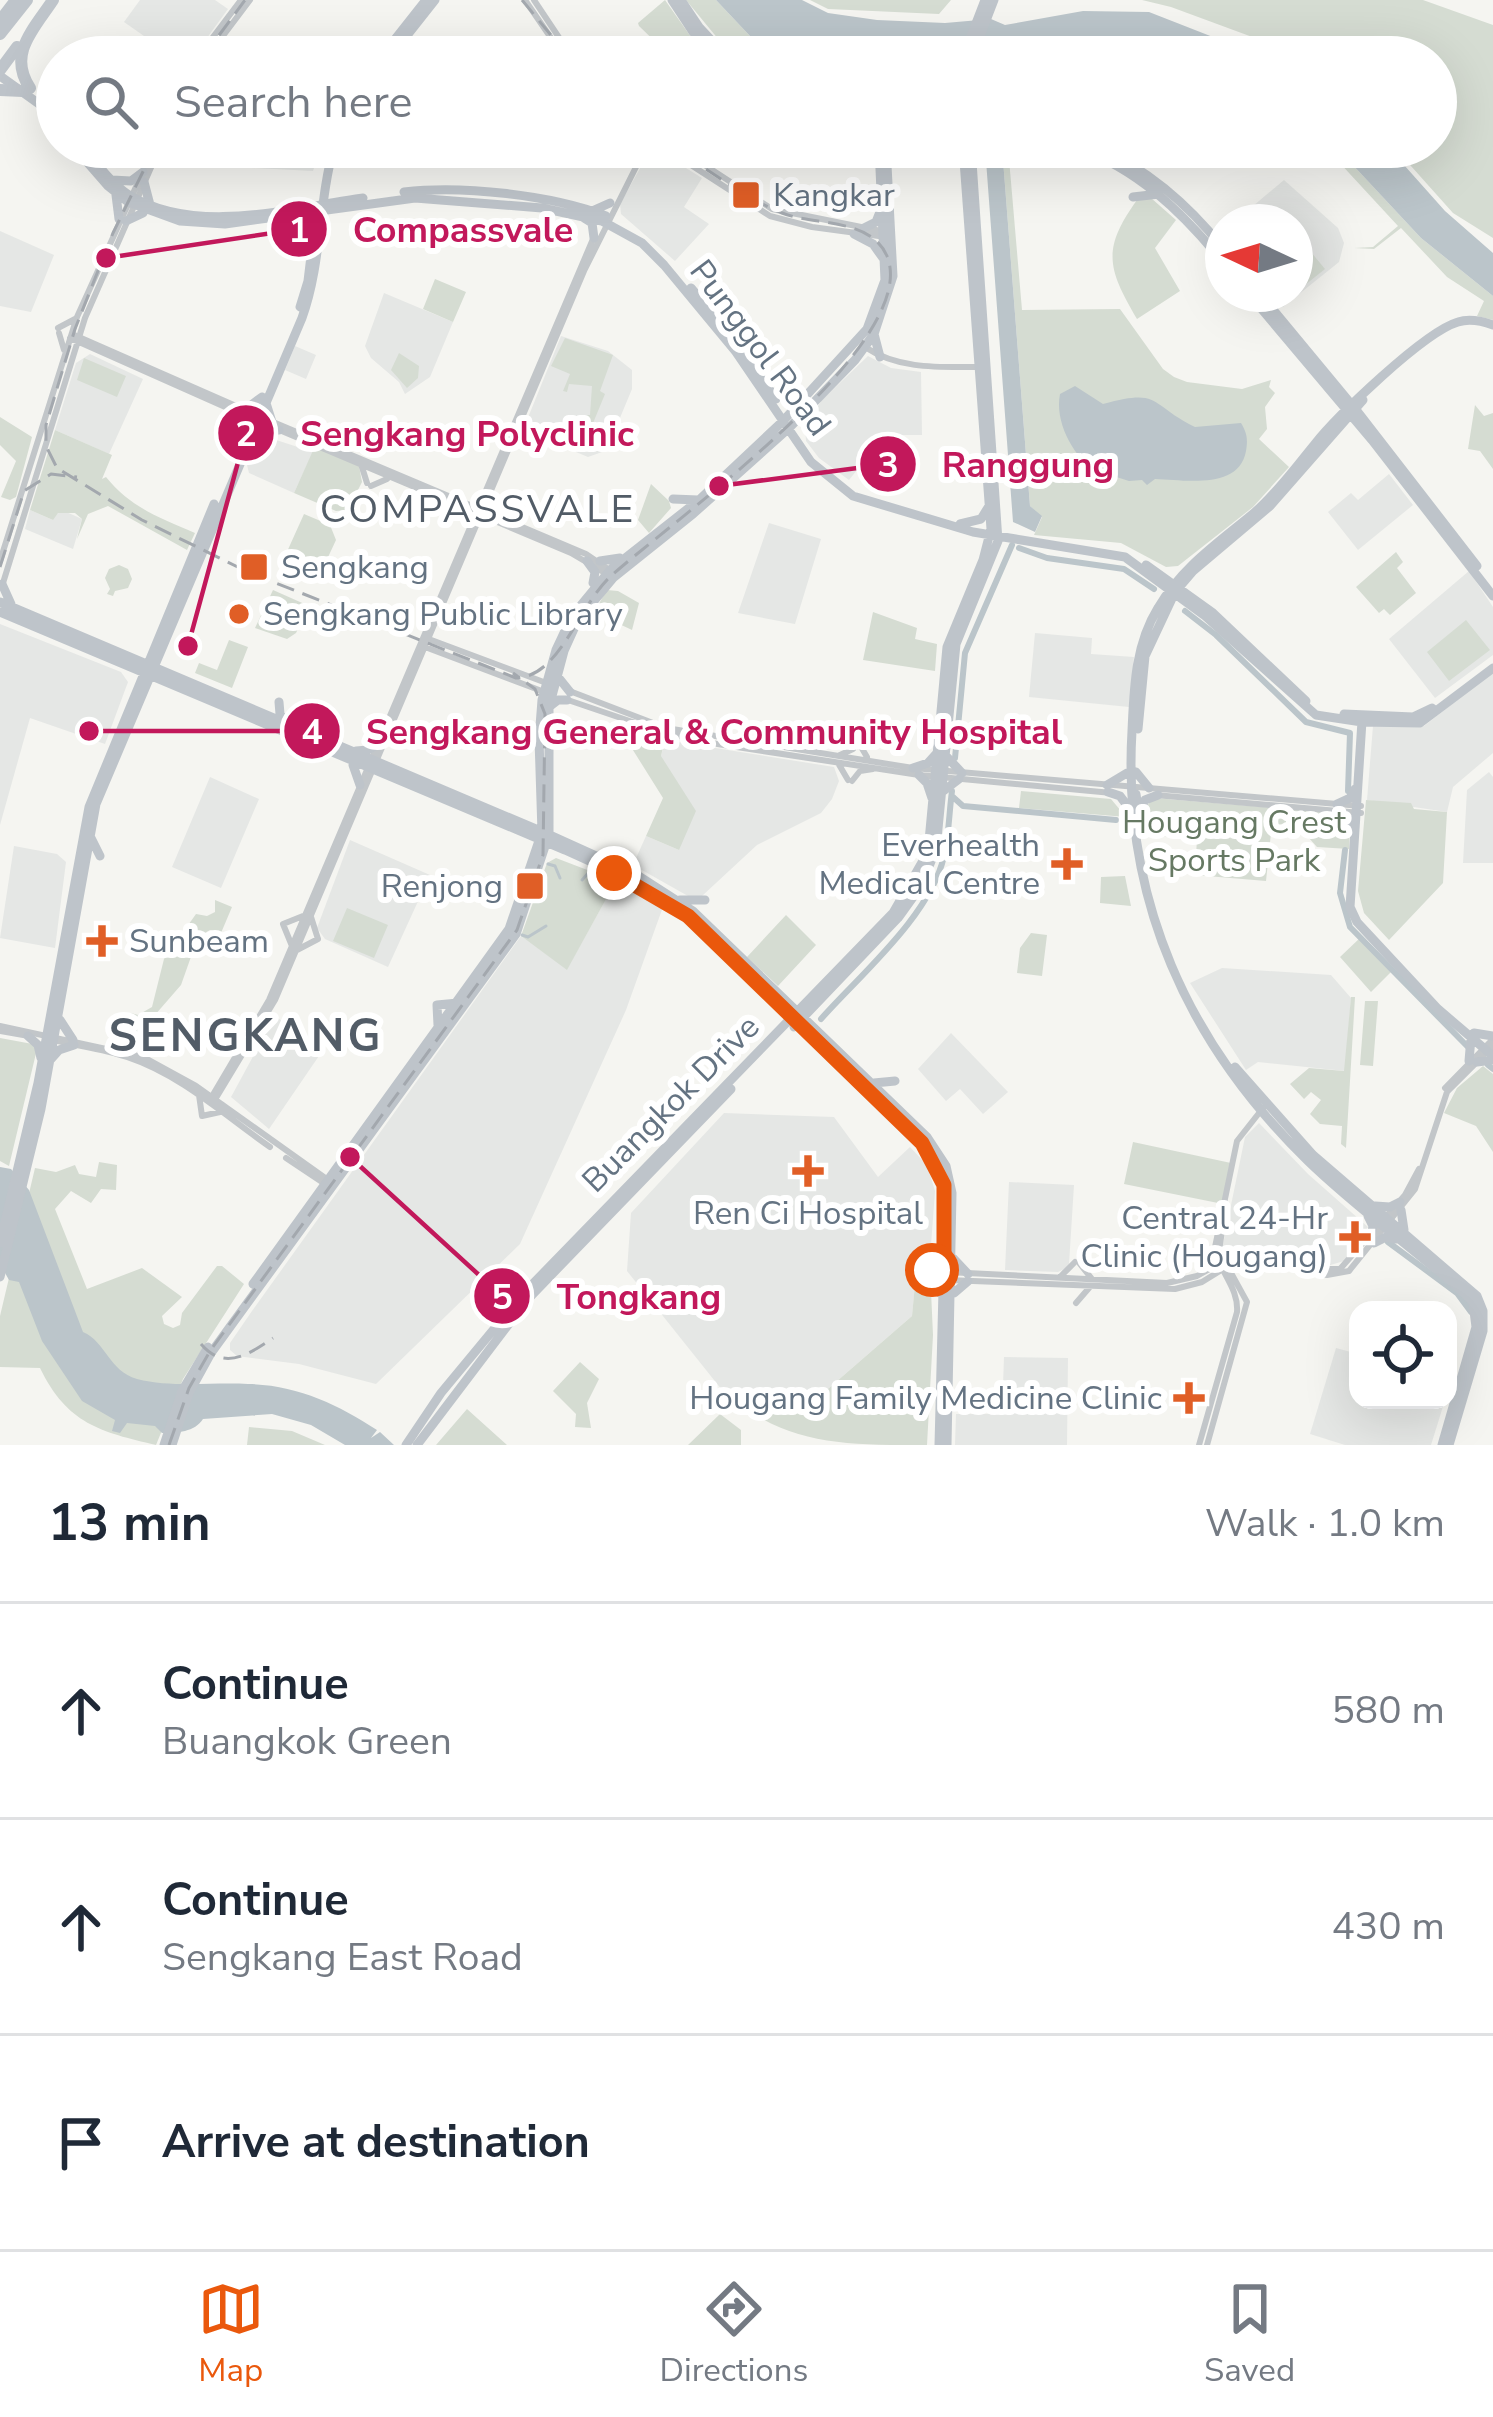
<!DOCTYPE html>
<meta charset="utf-8">
<style>
:root{--surface:#fff;--page:#f2f2f3;--text:#1f2937;--muted:#747a83;--line:#e0e1e3;--accent:#ea580c}
body{margin:0;font-family:"Nunito Sans",sans-serif;background:var(--page);color:var(--text)}
.controls{position:absolute;right:36px;bottom:36px;display:grid;overflow:hidden;border-radius:24px;box-shadow:0 12px 48px #0002}
.controls button{width:108px;height:108px;display:grid;place-items:center;padding:0;border:0;border-bottom:3px solid var(--line);background:var(--surface);color:var(--text);font:60px sans-serif}
.compass{position:absolute;left:1205px;top:204px;width:108px;height:108px;border-radius:50%;background:var(--surface);box-shadow:0 12px 48px #0002;rotate:274deg}
.stop{position:absolute;width:36px;height:36px;margin:-27px;border:9px solid #ea580c;border-radius:50%;background:#fff}
.stop.end{background:#ea580c;border-color:#fff;box-shadow:0 3px 12px #0008}
.list{margin:0;padding:0;list-style:none}
h2{display:flex;justify-content:space-between;align-items:center;height:156px;margin:0;padding:0 48px;font-size:51px}
h2 small{font-size:39px;font-weight:400;color:var(--muted)}
.list li{display:grid;grid-template-columns:78px 1fr auto;gap:36px;align-items:center;box-sizing:border-box;height:216px;padding:0 48px;border-top:3px solid var(--line)}
.list b{display:block;font-size:45px;white-space:nowrap}
.list p{margin:0;font-size:39px;white-space:nowrap;color:var(--muted)}
.list em{font-size:39px;font-style:normal;color:var(--muted)}
.icon{flex:none;width:66px;height:66px;fill:none;stroke:currentColor;stroke-width:2;stroke-linecap:round;stroke-linejoin:round}
.map{position:relative;flex:none;width:1493px;height:1445px;overflow:hidden}
.search{position:absolute;background:var(--surface);box-shadow:0 12px 48px #0002;left:36px;right:36px;top:36px;height:132px;display:flex;align-items:center;gap:30px;box-sizing:border-box;padding:0 42px;border-radius:66px;color:var(--muted);font-size:45px}
.sheet{height:804px;background:var(--surface)}
nav{display:flex;justify-content:space-around;align-items:center;box-sizing:border-box;height:168px;border-top:3px solid var(--line);background:var(--surface);font-size:33px;color:var(--muted)}
nav a{display:grid;justify-items:center;gap:6px}
nav .on{color:var(--accent)}
.map>svg:first-child{display:block}
.built{fill:#e5e7e5}
.green{fill:#d5dcd2}
.water{fill:#bbc5ca}
.lines{fill:none;stroke-linecap:round;stroke-linejoin:round}
.stream{stroke:#bbc5ca;stroke-width:3}
.canal{stroke:#bbc5ca;stroke-width:6}
.minor{stroke:#c2c6c9;stroke-width:6}
.major{stroke:#bec4ca;stroke-width:9}
.highway{stroke:#bec4ca;stroke-width:12}
.rail{stroke:#a3a8ae;stroke-width:3;stroke-dasharray:18 9;stroke-linecap:butt}
.route{stroke:#ea580c;stroke-width:15}
.poi-dot{fill:#e05e26;stroke:#fff;stroke-width:4.5}
.labels{text-anchor:middle;dominant-baseline:central;stroke-width:12;stroke-linejoin:round;paint-order:stroke}
.poi-label{font-size:33px;fill:#647382;stroke:#fff;text-anchor:start}
.street-label{font-size:33px;fill:#647382;stroke:#fff}
.park-label{font-size:33px;fill:#667963;stroke:#fff}
.quarter-label{font-size:39px;letter-spacing:3px;fill:#525c67;stroke:#fff}
.district-label{font-size:45px;font-weight:bold;letter-spacing:3px;fill:#525c67;stroke:#fff}
.leader{fill:none;stroke:#c2185b;stroke-width:4.5}
.callout-dot{fill:#c2185b;stroke:#fff;stroke-width:4.5}
.mark-label{font-size:36px;text-anchor:middle;font-weight:bold;fill:#fff}
.callout-label{font-size:36px;text-anchor:middle;font-weight:bold;fill:#c2185b;stroke:#fff;stroke-width:12;stroke-linejoin:round;paint-order:stroke}
</style>
<div class="map">
<svg width="1493" height="1445" viewBox="0 0 1493 1445">
<rect width="100%" height="100%" fill="#f5f5f1"/>
<path class="built" d="M140 0H215L228 9 193 57H174L124 22Z
M228 147H321L313 171 231 167Z
M652 147 702 178 684 207 709 224 675 261 621 214 620 204Z
M1284 180 1338 228 1344 243 1339 262 1283 307 1268 294H1295V222H1234Z
M0 231 54 255 31 312 0 306Z
M384 293 453 322 430 377 405 394 399 382 371 358 365 346Z
M561 336 608 351 632 370V389L617 425 619 446 588 457 523 430Z
M295 346 316 355 306 379 285 370Z
M90 354 143 379 109 454 55 430 76 363Z
M868 356 891 368 921 372 922 435H885L849 480 819 458 806 441 805 425 822 400Z
M264 436 313 452 294 493 249 473 246 461 254 445Z
M1389 474 1413 505 1358 550 1328 512 1351 493 1358 500Z
M30 510 53 520V515L64 511 82 519 73 549 25 529Z
M769 523 821 539 795 624 738 613Z
M1469 571 1493 607V655L1435 698 1389 639Z
M0 624 121 672 128 682 105 744 30 718 0 825Z
M1035 633 1092 638 1091 654 1134 657 1129 707 1029 697Z
M1493 672V753L1453 787 1447 812 1367 800 1373 726H1424Z
M665 740 834 767 839 781 832 799 821 813 757 845 702 896H688L633 865 646 836 679 850 661 756Z
M1489 772 1493 777V863H1463L1467 790Z
M210 777 259 799 221 888 172 867Z
M350 840 430 875 388 967 325 939 317 928Z
M14 846 57 854 66 862 55 948 0 938Z
M616 881 664 904 626 1010 520 1244 376 1384 299 1364 237 1356 230 1350V1343L252 1311 521 936 567 969Z
M1222 968 1331 975 1351 998 1345 1071 1258 1062 1246 1070 1190 983Z
M275 1016 323 1050 269 1129 231 1097Z
M951 1033 1008 1092 983 1114 960 1089 946 1101 918 1069Z
M724 1113 834 1117 878 1177 910 1147 927 1165 935 1191 928 1286 915 1285 912 1316 821 1395 722 1390 627 1271 631 1213Z
M1259 1123 1308 1174 1368 1227 1344 1261 1327 1266 1257 1245 1227 1252 1222 1249 1245 1137Z
M1009 1182 1074 1185 1069 1264 1064 1269 1058 1272 1005 1270Z
M1336 1348 1358 1354V1400H1445L1431 1445H1345L1310 1434Z
M1004 1357 1068 1358 1067 1445H955L956 1414H1002Z"/>
<path class="green" d="M665 0 705 57H671L639 26 638 23Z
M686 0H716L750 36 778 57H733Z
M810 0H951L939 14 828 9Z
M1142 0H1423L1493 25V238L1453 213 1394 147H1436V57H1289L1255 38 1171 7Z
M1002 147H1008L1022 310 1120 309 1163 369 1174 377 1187 382 1242 389 1271 380 1269 387 1275 393 1265 407 1267 429 1259 439 1289 467 1253 507 1178 566 1166 567 1121 543 1034 535 1042 517 1030 506Z
M1325 147H1336L1421 238 1493 296V320L1477 316 1484 301 1447 277 1401 228 1374 249 1354 248 1373 247 1398 226Z
M1151 198 1176 220 1155 248 1180 291 1137 319C1108 269 1101 250 1137 200Z
M1306 246 1325 269 1295 293V256Z
M435 279 466 292 453 322 423 309Z
M565 338 613 355 600 391 605 394 591 428 583 424V415H590L592 386 569 384 567 392 563 391 570 374 551 366Z
M399 353 419 366 418 378 407 388 391 370Z
M84 358 126 376 117 397 77 380Z
M1475 405 1484 416 1493 413V469L1480 451 1468 449Z
M0 417 32 437 16 497 10 500 1 497 16 461 0 445Z
M55 430 112 455 102 479 106 477C130 507 158 517 195 533L187 550 108 506 88 514 77 539 82 519 75 513H58L53 520 30 510Z
M315 446 359 466 362 482 348 510 336 511 294 493Z
M651 484 669 501 671 508 649 533 638 520Z
M304 514 330 525 336 540 317 581 295 572V565L290 569 281 565Z
M1396 552 1403 562 1397 568 1416 593 1390 615 1384 609 1379 613 1356 587Z
M119 565 128 569 132 579 128 588 115 591 113 596 107 594 110 589 105 578 109 569Z
M273 590 309 606 296 633 287 639 255 628Z
M607 590 618 591 639 603 632 630 594 612Z
M873 612 917 628 915 639 937 644 935 671 863 660Z
M1466 620 1490 650 1449 681 1427 652Z
M229 640 248 647 232 688 195 673 199 663 217 670Z
M616 723 665 739 661 756 696 811 679 850 646 836 663 798Z
M1021 791 1111 799 1126 817 1019 808Z
M1154 798 1337 813 1350 828 1349 849 1317 847 1300 828 1299 835 1271 833 1266 881 1195 875 1197 838 1144 835 1141 812Z
M1366 800 1411 803 1414 809 1447 812 1443 883 1389 940 1364 913 1358 891Z
M556 858 616 881 567 970 521 936 547 863Z
M1125 876 1131 906 1100 903 1101 877Z
M215 900 232 907 221 933 210 930 198 937 181 985 148 1023 151 1031 142 1041V1053L124 1047 131 1013 138 1015 152 1007 164 959 196 914 207 916 215 912Z
M347 908 388 925 374 958 333 941Z
M786 915 816 945 778 986 747 957Z
M1031 933 1047 935 1042 976 1017 973 1020 948Z
M1361 937 1393 970 1371 992 1340 957Z
M1351 997H1355L1346 1148 1341 1144 1342 1126 1320 1124 1310 1114 1321 1100 1311 1092 1304 1099 1290 1084 1309 1068 1344 1071Z
M1365 1001H1378L1373 1066 1360 1065Z
M0 1038 38 1045 9 1166 0 1161Z
M1483 1066 1493 1074V1152L1476 1126 1444 1113 1457 1088Z
M1133 1142 1231 1163 1223 1204 1124 1184Z
M99 1162 117 1165 116 1190 101 1189 91 1203 71 1191 55 1209 87 1289 142 1268 182 1297 162 1316 164 1324 173 1328 180 1325 182 1313 217 1266H222L244 1284 183 1379 156 1445C101 1432 67 1424 40 1368L0 1367V1316L35 1168 56 1172 75 1165 79 1174 96 1177Z
M915 1284 928 1286 931 1291 933 1335 927 1445C840 1445 784 1445 722 1390L821 1395 912 1316Z
M580 1362 599 1379 587 1403 591 1428 575 1427 576 1414 553 1391Z
M467 1409 507 1445H436Z
M720 1414 741 1430V1445H688Z
M249 1427 292 1431 325 1445H247Z"/>
<path class="water" d="M716 0H802L828 13 877 20 945 23 991 19 1005 25 1083 11 1149 12 1264 57H778L750 36Z
M985 147H1002L1030 506 1042 516 1035 532 1013 522Z
M1336 147H1388L1445 211 1493 253V296L1421 238Z
M1075 386 1103 404C1162 388 1148 404 1195 427L1241 423C1247 433 1248 439 1246 451 1239 490 1186 480 1155 479L1147 485 1142 480 1129 481 1107 474 1101 477C1076 460 1054 425 1060 394Z
M0 1167 11 1169 29 1190 83 1332C106 1342 109 1371 137 1379 172 1388 212 1382 248 1384 297 1385 337 1404 377 1430L371 1438 380 1432 394 1445H345L311 1425 272 1414 203 1419C195 1432 177 1433 162 1433L155 1426 127 1423 120 1433 112 1431 115 1420 82 1401 42 1341 19 1282 9 1280 0 1264Z"/>
<g class="lines">
<path class="stream" d="M548 864 555 866 560 878
M582 880 590 871
M522 935 528 937 546 926"/>
<path class="canal" d="M1019 548 1047 558 1124 569 1154 589
M1185 611 1216 635 1306 722 1350 733 1348 791
M955 758 965 653 1012 545
M953 797 963 806 1116 820
M1345 850 1340 893 1350 927 1468 1047
M821 1019C860 975 931 915 944 856 949 835 949 813 952 791
M1488 1065 1493 1069
M1388 1242 1457 1293 1471 1312"/>
<path class="minor" d="M525 0 564 57
M534 0 572 57
M198 57 241 0
M207 57 250 0
M663 147 770 216 812 227 886 237
M677 147 772 209 881 231
M58 328 75 319
M59 333 64 350
M72 334 261 417
M70 338 259 422
M865 347C899 370 941 367 980 367
M273 422 586 554 611 571
M277 429 571 553 610 576
M361 464 367 483
M371 486 387 479
M0 561 77 317 154 147
M3 583 85 318 160 147
M426 638 549 684
M425 647 547 693
M567 690 666 728 913 768 1361 806
M565 699 665 733 711 743 919 775 1112 793
M857 740 867 757
M840 755 853 749
M838 763 848 780
M852 781 860 771 873 769
M1155 795 1361 813
M292 946 283 924 303 916
M297 950 318 939 311 917
M0 1026 143 1057 196 1086 328 1180
M0 1031 29 1036
M54 1040C78 1046 104 1049 127 1057 181 1075 224 1115 270 1147
M1445 1088 1493 1039
M199 1095 202 1116 220 1112
M211 1098 269 1000 593 239
M213 1103 275 1000 584 271 646 147
M286 1158 325 1184
M1080 1264 1092 1279
M947 1272 1167 1283 1197 1276 1243 1250 1263 1251 1328 1269H1340L1405 1195 1419 1169
M1060 1277 1075 1262
M947 1280 1175 1289 1202 1282 1244 1256 1327 1275 1349 1271 1415 1189 1447 1092 1493 1046
M1076 1303 1089 1288
M1199 1445 1237 1312C1239 1287 1218 1271 1215 1247L1237 1141 1263 1108
M1207 1445 1247 1302 1219 1251 1222 1231"/>
<path class="major" d="M672 0 693 32 716 57
M681 0 699 27 727 57
M381 57 426 0
M390 57 435 0
M963 57 985 0
M972 57 994 0
M0 76 42 106 57 124
M74 147 108 186 128 202 180 221 225 224 415 198 542 208 602 221 642 243 664 265 736 352 811 462 853 496 973 532 1125 557 1204 615 1316 715 1362 722 1420 723 1493 668
M84 147C97 163 111 184 129 195 196 236 292 208 363 198
M1075 147C1137 168 1182 212 1223 262
M1098 147C1149 170 1188 204 1223 248
M112 180 131 181 143 172
M144 182 150 205
M404 192C462 185 552 195 606 216
M116 195 119 219
M1133 197 1159 194
M592 211 610 203
M584 218 592 223 594 238
M126 221 143 213
M864 228 876 222 880 212
M854 234 873 244 883 258
M691 288 737 343 776 399
M1249 294 1372 440 1493 596
M1260 294 1357 411 1477 566
M300 307 308 281 315 223
M874 334 880 357
M266 403 272 422
M238 407 250 406 262 397
M240 415 245 434
M251 435 264 429 279 430
M673 499 698 500
M960 524 981 519 989 506
M587 561 595 572 593 583
M600 561 620 558
M1146 565 1213 613 1306 701
M2 584 11 604
M0 602 550 835 634 873 693 911 927 1137 946 1166 952 1193 947 1445
M0 612 565 850 631 880 688 917 853 1073 922 1143 941 1175 945 1213 939 1445
M558 677 570 692
M279 702 280 714 288 724
M549 707 558 700H567
M1344 714 1413 717 1432 708
M1362 721 1350 907 1357 922 1438 1009 1493 1056
M1138 729 1145 656 1175 592 1193 571 1270 506 1363 400
M356 751 368 750 378 744
M947 757 962 773
M353 765 360 785
M913 768 928 763 937 753
M1136 772 1149 788
M919 775 927 783 932 798
M1107 785 1127 773
M942 792 959 779
M1108 792 1120 796 1129 808
M1136 794 1141 831
M1337 804 1350 798 1355 789
M1140 810 1145 800 1158 795
M1338 811 1347 817 1352 829
M91 838 100 856
M680 900H705
M60 1020 73 1040
M438 1025 437 1005 458 1003
M794 1027 898 918 921 886 936 849 956 644 998 541 971 147
M1474 1033 1493 1036
M28 1036 38 1045 41 1058
M51 1059 59 1050 74 1045
M1469 1061 1471 1038
M1477 1062 1493 1060
M1235 1067 1313 1155 1477 1296 1483 1311V1331L1449 1445
M874 1083 895 1081
M1375 1206 1390 1207 1400 1202
M1401 1210 1404 1230
M1368 1216 1373 1226 1371 1237
M0 1243 38 1083 89 807 214 504
M1374 1243 1386 1237 1396 1239
M953 1258 968 1274
M926 1271 937 1268 944 1258
M0 1277 41 1109 96 804 302 318C322 263 318 203 334 147
M926 1279 934 1281 940 1293
M253 1284 509 929 542 832 539 739 542 700 556 650 572 616 610 570 699 500 783 421 867 329 885 280 879 147
M954 1293 968 1281
M164 1445 182 1391 208 1347
M172 1445 189 1393 211 1353 516 934 549 834V707L564 651 578 620 613 578 693 514 788 429 855 360 874 334 893 276 886 147
M406 1445 441 1393 523 1294 893 913 928 852 947 647 983 560 991 529 963 147
M417 1445 527 1300 731 1089
M1442 1445 1476 1327 1473 1303C1460 1287 1442 1274 1426 1261 1386 1228 1345 1197 1308 1161 1188 1044 1122 899 1132 731 1134 688 1135 645 1158 608 1182 567 1218 543 1254 513 1277 493 1295 468 1314 445 1337 416 1424 332 1458 322 1470 318 1482 321 1493 325"/>
<path class="highway" d="M0 21 16 0
M0 34 27 0
M0 70 17 47
M30 88C7 54 34 29 53 0
M0 90 23 91"/>
<path class="rail" d="M522 0 569 57
M203 57 245 0
M155 147 113 233 75 329 46 425V446L57 468 142 520 248 572 516 678C560 677 578 606 611 576 668 524 923 344 887 256 870 217 814 226 782 213 743 197 708 169 672 147
M0 567 24 491 51 474 77 477
M201 1344C224 1371 248 1355 273 1338
M169 1445 189 1388 210 1351 517 930 543 855 545 714 535 689 513 673"/>
</g>
<g class="lines">
<path class="route" d="M614 873 688 916 922 1143 944 1185V1258L932 1270"/>
</g>
<g class="poi-dot">
<rect x="731" y="180" width="30" height="30" rx="6"/>
<rect x="239" y="552" width="30" height="30" rx="6"/>
<circle cx="239" cy="614" r="12"/>
<path d="M1061 846h12v12h12v12h-12v12h-12v-12h-12v-12h12z"/>
<rect x="515" y="871" width="30" height="30" rx="6"/>
<path d="M96 923h12v12h12v12h-12v12h-12v-12h-12v-12h12z"/>
<path d="M802 1153h12v12h12v12h-12v12h-12v-12h-12v-12h12z"/>
<path d="M1349 1219h12v12h12v12h-12v12h-12v-12h-12v-12h12z"/>
<path d="M1183 1380h12v12h12v12h-12v12h-12v-12h-12v-12h12z"/>
</g>
<g class="labels">
<g class="poi-label">
<text x="773" y="195">Kangkar</text>
<text x="281" y="567">Sengkang</text>
<text x="263" y="614">Sengkang Public Library</text>
<text x="1040" y="845" text-anchor="end">Everhealth<tspan x="1040" dy="38">Medical Centre</tspan></text>
<text x="503" y="886" text-anchor="end">Renjong</text>
<text x="129" y="941">Sunbeam</text>
<text x="808" y="1213" text-anchor="middle">Ren Ci Hospital</text>
<text x="1328" y="1218" text-anchor="end">Central 24-Hr<tspan x="1328" dy="38">Clinic (Hougang)</tspan></text>
<text x="1162" y="1398" text-anchor="end">Hougang Family Medicine Clinic</text>
</g>
<g class="street-label">
<text transform="translate(760 348) rotate(53)">Punggol Road</text>
<text transform="translate(671 1104) rotate(-45)">Buangkok Drive</text>
</g>
<g class="park-label">
<text x="1234" y="822">Hougang Crest<tspan x="1234" dy="38">Sports Park</tspan></text>
</g>
<g class="quarter-label">
<text x="478" y="509">COMPASSVALE</text>
</g>
<g class="district-label">
<text x="246" y="1036">SENGKANG</text>
</g>
</g>
<path class="leader" d="M106 258L299 229M188 646L246 433M719 486L888 464M89 731L312 731M350 1157L502 1296"/>
<g class="callout-dot">
<circle cx="106" cy="258" r="12"/>
<circle cx="188" cy="646" r="12"/>
<circle cx="719" cy="486" r="12"/>
<circle cx="89" cy="731" r="12"/>
<circle cx="350" cy="1157" r="12"/>
<circle cx="299" cy="229" r="30"/>
<circle cx="246" cy="433" r="30"/>
<circle cx="888" cy="464" r="30"/>
<circle cx="312" cy="731" r="30"/>
<circle cx="502" cy="1296" r="30"/>
</g>
<g class="mark-label">
<text x="299" y="242">1</text>
<text x="246" y="446">2</text>
<text x="888" y="477">3</text>
<text x="312" y="744">4</text>
<text x="502" y="1309">5</text>
</g>
<g class="callout-label">
<text x="463" y="242">Compassvale</text>
<text x="467" y="446">Sengkang Polyclinic</text>
<text x="1028" y="477">Ranggung</text>
<text x="714" y="744">Sengkang General &amp; Community Hospital</text>
<text x="639" y="1309">Tongkang</text>
</g>
</svg>
<div class="controls">
<button><svg class="icon" aria-label="locate" viewBox="0 0 24 24"><circle cx="12" cy="12" r="6"/><path d="M12 2v4M12 18v4M2 12h4M18 12h4"/></svg></button>
</div>
<svg class="compass" viewBox="-18 -18 36 36"><path d="M0-13l5 13h-10z" fill="#e53935"/><path d="M0 13l5-13h-10z" fill="#747a83"/></svg>
<div class="stop" style="left:932px;top:1270px"></div>
<div class="stop end" style="left:614px;top:873px"></div>
<div class="search"><svg class="icon" aria-label="search" viewBox="0 0 24 24"><circle cx="10" cy="10" r="6"/><path d="M15 15l6 6"/></svg>Search here</div>
</div>
<section class="sheet">
<h2>13 min<small>Walk · 1.0 km</small></h2>
<ul class="list">
<li><svg class="icon" aria-label="ahead" viewBox="0 0 24 24"><path d="M12 20V5M6 11l6-6 6 6"/></svg><div><b>Continue</b><p>Buangkok Green</p></div><em>580 m</em></li>
<li><svg class="icon" aria-label="ahead" viewBox="0 0 24 24"><path d="M12 20V5M6 11l6-6 6 6"/></svg><div><b>Continue</b><p>Sengkang East Road</p></div><em>430 m</em></li>
<li><svg class="icon" aria-label="arrive" viewBox="0 0 24 24"><path d="M6 21V4h12l-3 4 3 4H6"/></svg><div><b>Arrive at destination</b></div></li>
</ul>
</section>
<nav>
<a class="on"><svg class="icon" aria-label="map" viewBox="0 0 24 24"><path d="M3 6l6-2 6 2 6-2v14l-6 2-6-2-6 2zM9 4v14M15 6v14"/></svg>Map</a>
<a><svg class="icon" aria-label="directions" viewBox="0 0 24 24"><path d="M12 3l9 9-9 9-9-9zM9 14v-3h6M13 9l2 2-2 2"/></svg>Directions</a>
<a><svg class="icon" aria-label="saved" viewBox="0 0 24 24"><path d="M7 4h10v16l-5-4-5 4z"/></svg>Saved</a>
</nav>
